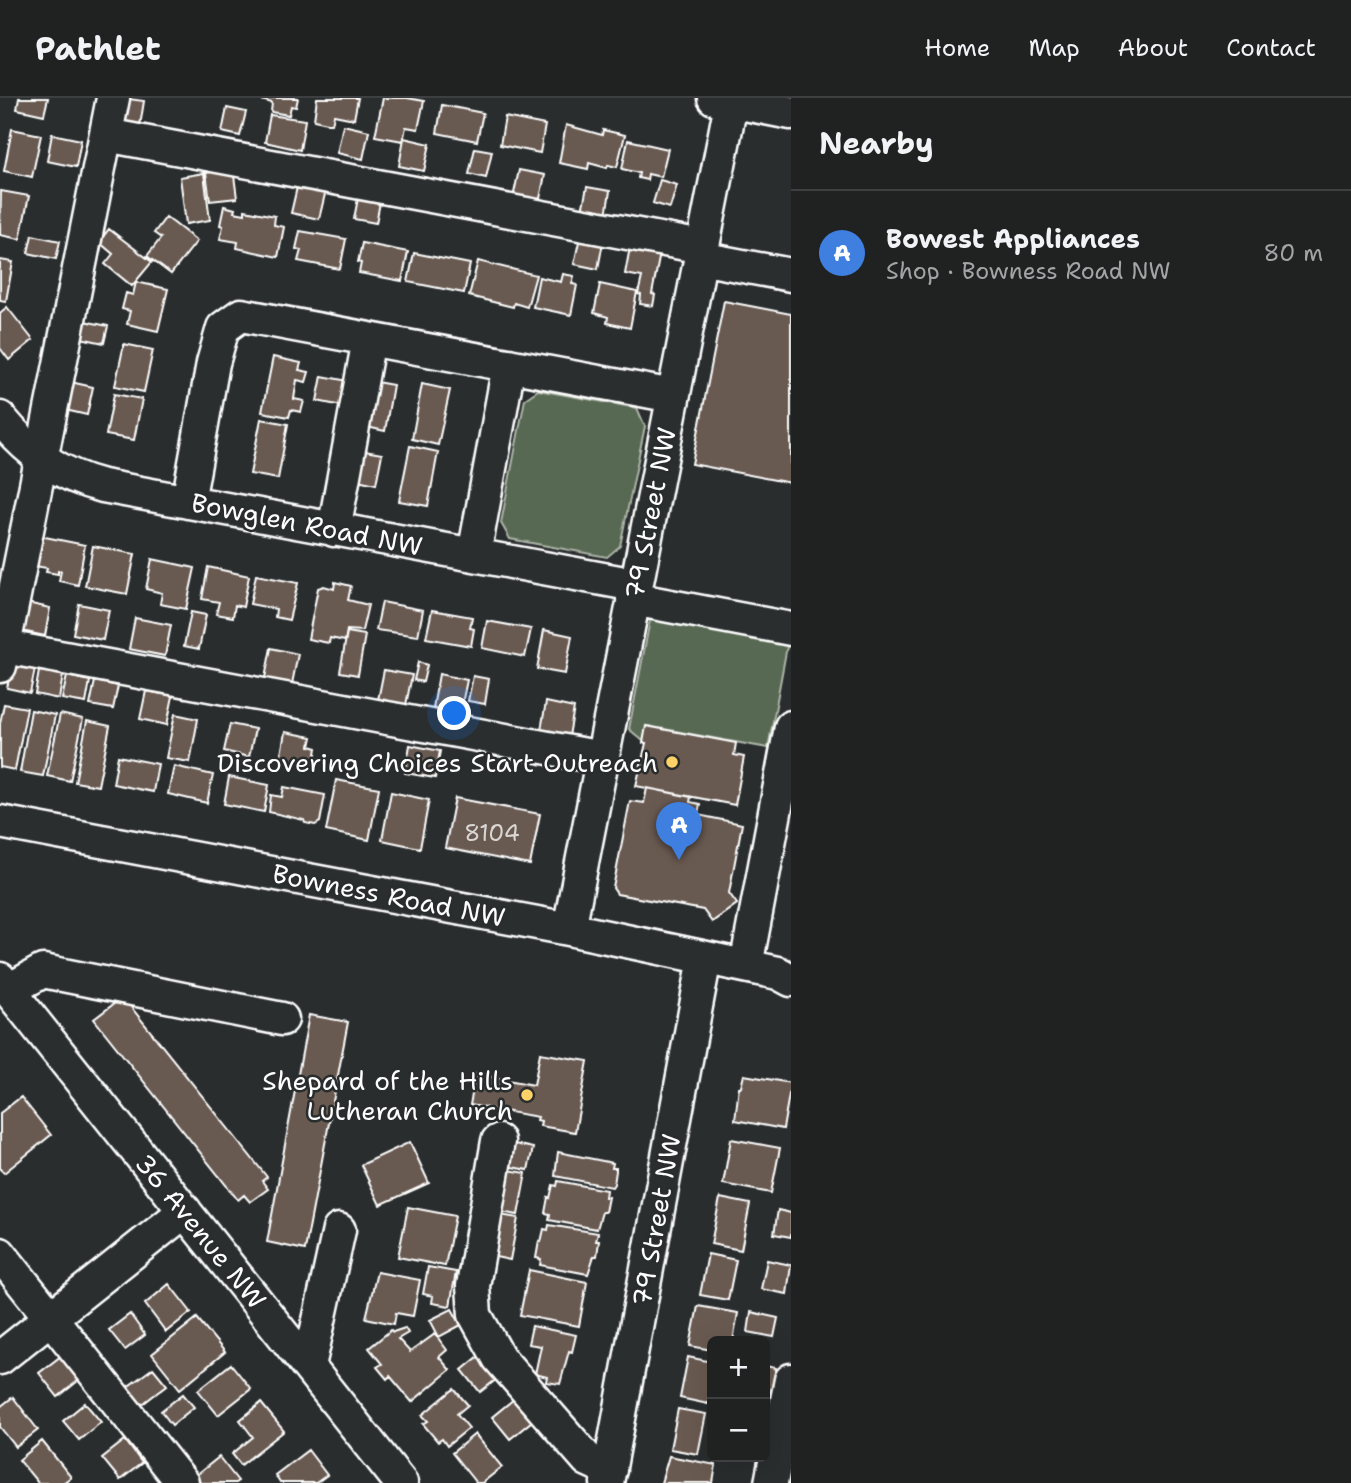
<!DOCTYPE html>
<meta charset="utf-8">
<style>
:root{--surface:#202222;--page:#282a2a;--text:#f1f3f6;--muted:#a2a4a5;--line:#3d3f40;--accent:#bca0f2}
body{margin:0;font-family:"Shantell Sans",sans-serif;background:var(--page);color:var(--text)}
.controls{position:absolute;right:21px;bottom:21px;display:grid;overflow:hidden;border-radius:10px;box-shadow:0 7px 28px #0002}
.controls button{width:63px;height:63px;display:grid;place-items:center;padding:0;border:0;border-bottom:2px solid var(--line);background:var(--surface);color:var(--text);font:35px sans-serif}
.you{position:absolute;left:455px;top:616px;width:24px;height:24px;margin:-18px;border:5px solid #fff;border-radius:50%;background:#1a73e8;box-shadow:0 0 0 10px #1a73e833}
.badge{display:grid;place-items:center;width:46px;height:46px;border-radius:50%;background:var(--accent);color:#fff;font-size:23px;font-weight:700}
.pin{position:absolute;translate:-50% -58px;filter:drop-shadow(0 2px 4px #0008)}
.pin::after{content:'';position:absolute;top:37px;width:24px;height:21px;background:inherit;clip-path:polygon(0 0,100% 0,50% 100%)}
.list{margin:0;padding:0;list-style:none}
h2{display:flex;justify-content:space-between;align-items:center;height:91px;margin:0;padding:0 28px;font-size:30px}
h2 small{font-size:23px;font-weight:400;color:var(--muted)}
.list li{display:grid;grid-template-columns:46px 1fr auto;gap:21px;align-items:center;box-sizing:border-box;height:126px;padding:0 28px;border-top:2px solid var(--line)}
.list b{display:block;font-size:26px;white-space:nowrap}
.list p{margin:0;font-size:23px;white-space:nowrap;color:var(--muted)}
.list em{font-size:23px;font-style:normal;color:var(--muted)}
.map{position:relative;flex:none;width:791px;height:1385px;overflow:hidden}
header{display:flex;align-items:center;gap:42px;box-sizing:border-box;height:98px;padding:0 35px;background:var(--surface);border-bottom:2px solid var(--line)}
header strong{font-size:33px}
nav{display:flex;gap:38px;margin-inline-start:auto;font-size:24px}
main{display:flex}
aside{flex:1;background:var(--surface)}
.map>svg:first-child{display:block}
.green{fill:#596952;stroke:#acb4a8;stroke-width:2}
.building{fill:#695a51;stroke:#fff;stroke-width:2}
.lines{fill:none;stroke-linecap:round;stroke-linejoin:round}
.minor-casing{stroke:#fff;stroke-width:37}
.minor{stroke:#2a2d2e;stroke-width:32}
.poi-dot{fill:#ffd166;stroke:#2a2d2e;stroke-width:2.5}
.labels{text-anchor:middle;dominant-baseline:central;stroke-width:5;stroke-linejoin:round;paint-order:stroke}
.number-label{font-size:23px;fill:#dad6d4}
.street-label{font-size:26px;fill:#fff;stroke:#2a2d2e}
.poi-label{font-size:26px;fill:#fff;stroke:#2a2d2e;text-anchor:end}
</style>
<header>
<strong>Pathlet</strong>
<nav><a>Home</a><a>Map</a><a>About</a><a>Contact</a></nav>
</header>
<main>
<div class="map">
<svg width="791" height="1385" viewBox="0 0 791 1385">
<rect width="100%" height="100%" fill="#2a2d2e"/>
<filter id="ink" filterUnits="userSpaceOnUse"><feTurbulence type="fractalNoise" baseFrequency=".0143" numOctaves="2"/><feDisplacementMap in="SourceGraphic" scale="14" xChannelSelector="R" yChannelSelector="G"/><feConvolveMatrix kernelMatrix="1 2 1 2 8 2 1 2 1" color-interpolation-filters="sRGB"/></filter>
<g filter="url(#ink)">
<path class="green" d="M538 292 637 310 645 328 620 448 607 459 510 441 501 425 525 301Z
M651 517 788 543 768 650 647 628 643 643 629 631Z"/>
<path class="building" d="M19 0H48L44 17 17 11Z
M121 0 144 3 140 28 126 26 118 13Z
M254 0H298L296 9 291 8 289 17 271 14 272 5Z
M317 0H358L354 21 334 17 332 26 314 22Z
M383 0H407L424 3 418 31 406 29 403 43 375 38Z
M442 7 483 15 477 43 437 35Z
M227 10 246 14 240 38 222 34Z
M270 17 305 22 300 52 265 44Z
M505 19 545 27 540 55 500 47Z
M343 27 369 33 363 61 337 55Z
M566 27 602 37 603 32 625 37 617 69 608 67 607 70 589 65 588 71 559 65Z
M12 31 41 37 32 79 4 73Z
M52 36 81 42 76 69 47 63Z
M404 40 430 46 424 73 399 68Z
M628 42 668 51 661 79 648 76 647 82 638 80 639 75 622 71Z
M475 50 492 53 486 80 469 76Z
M233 70 237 100 210 103 206 75Z
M519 72 545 77 539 105 513 100Z
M204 75 210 122 186 126 180 79Z
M660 82 677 87 670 110 653 105Z
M298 85 326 92 319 121 291 115Z
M587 89 610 93 606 118 582 113Z
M1 93 29 98 20 141 0 137Z
M359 95 381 99 376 125 354 121Z
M224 108 235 111 234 114 245 116V112L275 118 274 127 284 129 278 159 237 150 238 144 220 141 223 128 220 127Z
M166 119 197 143 171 176 147 158 161 140 154 135Z
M109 131 152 164 132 188 105 166 113 156 99 144Z
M300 133 346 141 340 171 298 163 301 152 296 151Z
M32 137 60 143 56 161 28 155Z
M580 139 603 144 598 171 574 166Z
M362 145 408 154 402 183 359 175 361 165 358 164Z
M630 149 660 155 652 196 655 197 653 208 640 206 641 197 638 196 642 179 625 176Z
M414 155 470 166 464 195 408 184Z
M0 162 13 164 6 203 0 202Z
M478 163 536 177 527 209 514 205 513 209 469 198Z
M563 176 574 178 572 186 577 187 571 217 533 209 539 179 561 184Z
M136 184 168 191 158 233 127 226 130 213 122 211 126 195 133 197Z
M600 186 637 194 630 230 607 225 608 219 594 215Z
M724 203 791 216V385L692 366Z
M7 209 33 242 9 262 0 250V215Z
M79 222 108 228 104 245 76 239Z
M124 246 153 252 144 294 115 288Z
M273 259 301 265 299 272 309 274 306 284 297 282 294 301 304 303 301 314 291 312 289 319 262 314Z
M322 278 348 283 342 308 317 303Z
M66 283 93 289 87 317 61 311Z
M371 283 393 287 385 333 362 328Z
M422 286 450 292 438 347 412 341Z
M114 296 142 301 134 342 106 337Z
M261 321 288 326 278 381 250 376Z
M410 348 438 354 428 408 399 403Z
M359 352 382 356 376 386 353 381Z
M35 437 85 447 78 487 59 483 61 473H58V476L46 474 47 470 29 467Z
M93 448 135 456 127 496 85 488Z
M152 461 195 470 186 511 160 506 162 495 146 491Z
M208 469 249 478 243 509 235 507 233 519 216 516 219 504 202 501Z
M256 477 298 485 289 522 275 519 276 511 250 506Z
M335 484 351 488 348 502 368 507 362 533 347 532 345 543 330 540 329 545 308 541 318 490 324 488 334 491Z
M22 504 50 510 45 538 17 532Z
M382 504 423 512 418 538 376 532Z
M79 506 109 512 103 542 73 536Z
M432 512 472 519 470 530 474 531 471 548 426 540Z
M191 514 206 517 199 551 184 548Z
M135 520 171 527 165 558 129 551Z
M487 523 531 531 525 559 482 550Z
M544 532 572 538 565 576 537 571Z
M347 534 365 537 358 577 340 574Z
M271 550 298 556 292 586 265 580Z
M418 564 427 567 423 584 414 582Z
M12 567 35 571 30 595 7 590Z
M384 572 412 577 406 607 378 602Z
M39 573 63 577 59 601 35 596Z
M439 576 467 582 460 615 433 610Z
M67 578 90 583 86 605 62 601Z
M473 578 489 581 485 606 468 603Z
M95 583 118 588 113 611 90 607Z
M146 593 173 598 167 627 140 621Z
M546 604 574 610 569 638 541 632Z
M4 606 27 610 15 672 0 669V625Z
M31 612 55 617 43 678 20 674Z
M60 616 83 621 70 683 47 678Z
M175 616 198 621 190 664 166 660Z
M87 623 110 628 98 688 75 684Z
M230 626 255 631 249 659 224 653Z
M646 628 736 645 734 657 744 659 735 707 636 688 646 645H643Z
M285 634 312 639 310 648 317 650 314 667 280 662Z
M410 647 440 653 435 680 405 675Z
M118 658 158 666 153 694 113 686Z
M174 668 213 677 207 705 168 696Z
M229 679 269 687 264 714 224 706Z
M336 682 379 690 369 742 326 733Z
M284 689 325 697 320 724 315 727 305 725 304 722 269 714 271 697 282 699Z
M647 690 691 699 690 704 700 706 698 717 742 726 729 795 737 806 712 824 703 812 617 796 613 790 630 703 644 705Z
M391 694 429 702 420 750 382 742Z
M455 700 540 716 530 767 445 750Z
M123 899 267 1079 262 1083 268 1091 250 1104 244 1097 238 1102 94 921Z
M309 917 348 924 305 1152 267 1144Z
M540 955 588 963 575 1034 540 1028 541 1023 537 1022 538 1019 470 1007 476 976 534 987Z
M744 977 791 985 783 1031 735 1022 739 989H741Z
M21 999 51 1037 4 1075 0 1071V1015Z
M731 1041 780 1050 771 1095 723 1086Z
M410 1044 429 1085 380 1107 361 1067Z
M510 1045 533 1050 528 1072 506 1068Z
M558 1054 613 1065 612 1070H616V1073L614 1086 612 1089 555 1078Z
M502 1071 526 1075 518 1117 495 1113Z
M558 1083 606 1092 605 1099H608L605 1114H602L597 1131 549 1122 550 1116 545 1115 548 1099 550 1100 553 1087 557 1088Z
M720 1100 750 1106 741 1152 711 1146Z
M408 1109 455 1118 445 1168 398 1159Z
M778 1112 791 1115V1139L774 1136Z
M494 1116 518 1120 510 1162 486 1157Z
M549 1127 598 1135 596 1143H599L597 1158H594L588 1176 540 1167 541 1161 536 1160 539 1143 541 1144 544 1131 548 1132Z
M708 1156 736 1162 728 1202 700 1197Z
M767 1162 791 1167 787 1196 761 1191Z
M428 1169 456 1174 450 1208 432 1205 433 1198 423 1196Z
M529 1172 587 1184 579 1228 520 1217Z
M377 1174 420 1182 413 1218 396 1215 394 1226 366 1220Z
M169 1186 191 1214 166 1234 145 1206Z
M698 1208 738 1215 733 1243H712V1252L690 1248Z
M452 1211 461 1227 439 1239 430 1222Z
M751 1214 778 1220 774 1239 748 1234Z
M130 1216 145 1237 125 1252 109 1232Z
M197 1220 225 1254 180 1291 152 1256Z
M532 1228 576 1237 572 1254 569 1253 560 1286 546 1284 547 1279 535 1276 541 1248 528 1246Z
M405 1230 408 1235 398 1241 410 1254 435 1236 447 1252 439 1259 450 1272 412 1304 390 1278 387 1281 377 1269 382 1266 369 1250 391 1232 393 1234Z
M484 1254 502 1277 480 1294 462 1272Z
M61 1258 79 1282 58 1299 39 1275Z
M688 1259 712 1264V1286L708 1306 680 1300Z
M231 1266 251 1291 218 1317 198 1292Z
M765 1268 776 1270 771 1294 765 1293Z
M153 1270 167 1287 140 1308 126 1290Z
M454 1291 468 1307 457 1316 469 1330 447 1348 442 1341 438 1344 423 1326 428 1323 422 1317Z
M183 1296 194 1309 172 1327 161 1313Z
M13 1299 38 1332 16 1349 0 1329V1309Z
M514 1301 532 1323 510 1341 492 1319Z
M85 1305 101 1324 79 1342 63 1323Z
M261 1305 284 1333 241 1367 232 1356 253 1339 240 1322Z
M678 1311 706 1316 698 1356 670 1351Z
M475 1336 502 1369 482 1385H476L452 1355Z
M125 1342 142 1365 120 1382 102 1360Z
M42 1343 71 1379 63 1385H38L19 1362Z
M308 1352 327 1377 316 1385H280L275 1377Z
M669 1358 716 1367 713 1385H661Z
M219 1359 238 1383 235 1385H199L194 1379Z"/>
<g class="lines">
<defs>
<path id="minor" d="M714 0 791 15
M106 37 702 149
M700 160 791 177
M0 320C29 355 59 377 103 388L635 487
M188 404 213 265 223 230 241 217 673 298
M334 432 369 241
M474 457 509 267
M633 501 791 531
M0 548 602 660
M0 568 113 0
M0 724 569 831 778 875 791 882
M569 831 732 0
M746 868 791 629
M0 881 401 1385
M9 892 43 873 282 921
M498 1043 473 1188 475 1217 499 1260 588 1362 610 1372
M0 1156 182 1385
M0 1260 185 1113
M309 1268 339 1132
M607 1385 705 860
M771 1385 791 1282"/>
</defs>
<use href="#minor" class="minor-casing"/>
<use href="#minor" class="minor"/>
</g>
</g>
<g class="poi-dot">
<circle cx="672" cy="664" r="7"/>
<circle cx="527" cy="997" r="7"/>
</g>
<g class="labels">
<g class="number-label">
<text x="492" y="735">8104</text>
</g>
<g class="street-label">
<text transform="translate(650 415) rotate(-79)">79 Street NW</text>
<text transform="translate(307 426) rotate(11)">Bowglen Road NW</text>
<text transform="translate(389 797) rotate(11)">Bowness Road NW</text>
<text transform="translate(656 1122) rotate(-80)">79 Street NW</text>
<text transform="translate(201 1133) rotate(51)">36 Avenue NW</text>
</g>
<g class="poi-label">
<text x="658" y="664">Discovering Choices Start Outreach</text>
<text x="513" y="982">Shepard of the Hills<tspan x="513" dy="30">Lutheran Church</tspan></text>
</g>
</g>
</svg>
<div class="controls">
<button>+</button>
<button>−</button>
</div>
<div class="you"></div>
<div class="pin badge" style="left:679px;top:762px;background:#3f7fe0">A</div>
</div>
<aside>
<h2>Nearby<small></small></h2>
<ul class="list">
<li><span class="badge" style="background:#3f7fe0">A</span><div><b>Bowest Appliances</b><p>Shop · Bowness Road NW</p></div><em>80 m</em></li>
</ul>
</aside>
</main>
